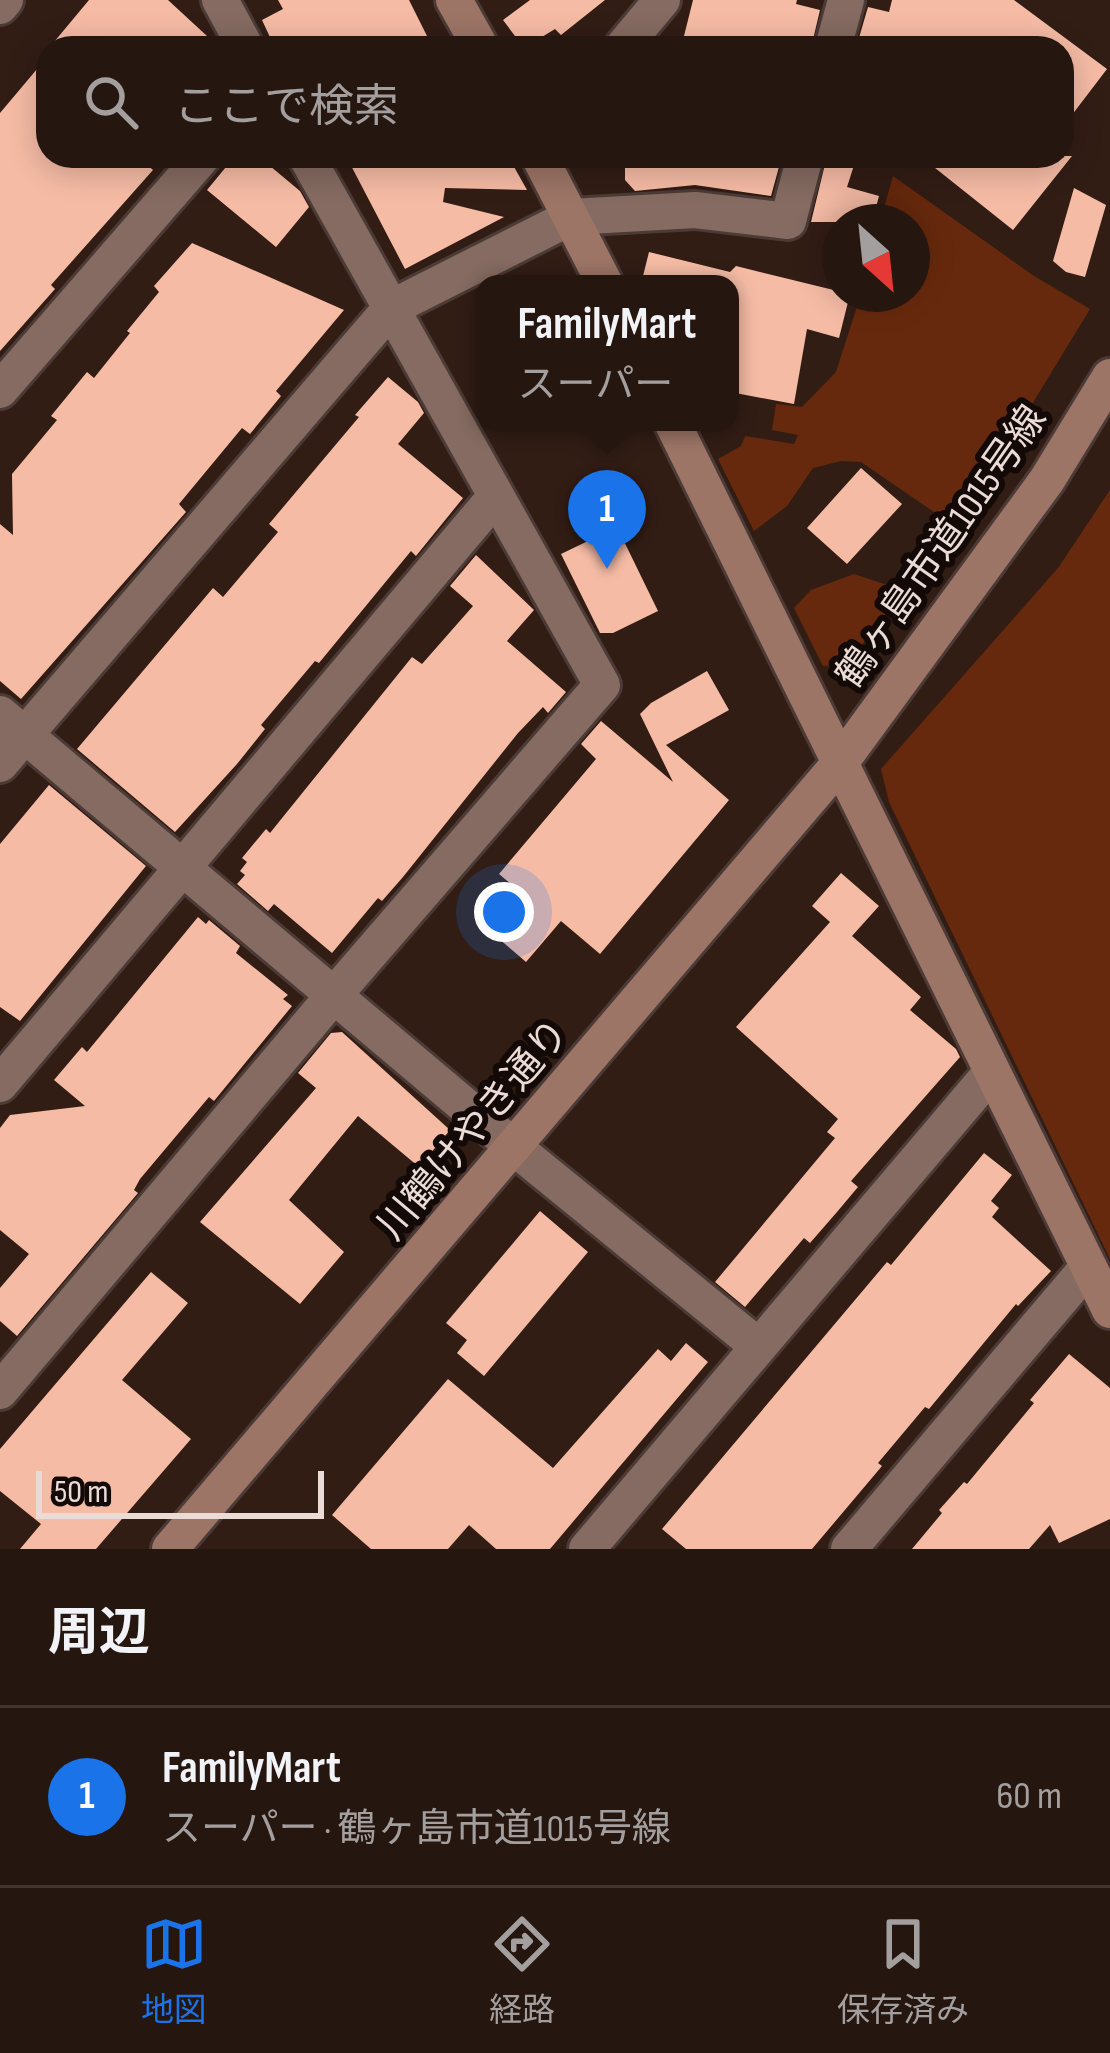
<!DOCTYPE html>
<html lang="ja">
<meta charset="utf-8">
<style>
:root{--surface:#261610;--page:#32231e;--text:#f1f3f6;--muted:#a49f9f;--line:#423530;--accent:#1a73e8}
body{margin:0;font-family:"Sofia Sans Condensed","Noto Sans JP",sans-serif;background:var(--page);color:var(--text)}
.compass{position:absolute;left:822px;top:204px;width:108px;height:108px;border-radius:50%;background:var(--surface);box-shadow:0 6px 30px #0003;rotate:153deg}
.scale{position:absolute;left:36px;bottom:30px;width:288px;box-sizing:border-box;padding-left:12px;border:6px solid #eadbd6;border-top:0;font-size:33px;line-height:42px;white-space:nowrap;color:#eadbd6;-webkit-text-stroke:9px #130a07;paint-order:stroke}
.you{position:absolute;left:504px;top:912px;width:42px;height:42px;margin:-30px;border:9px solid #fff;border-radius:50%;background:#1a73e8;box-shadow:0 0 0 18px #1a73e833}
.badge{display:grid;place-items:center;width:78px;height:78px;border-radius:50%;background:var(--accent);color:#fff;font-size:39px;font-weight:700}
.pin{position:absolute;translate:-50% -99px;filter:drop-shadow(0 3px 6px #0008)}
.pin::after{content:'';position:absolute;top:63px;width:42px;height:36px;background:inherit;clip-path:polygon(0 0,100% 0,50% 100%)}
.popup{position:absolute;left:475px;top:275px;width:264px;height:156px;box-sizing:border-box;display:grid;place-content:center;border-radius:24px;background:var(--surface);filter:drop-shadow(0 3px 9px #0005);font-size:39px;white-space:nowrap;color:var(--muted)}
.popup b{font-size:45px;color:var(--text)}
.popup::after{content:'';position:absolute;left:50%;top:100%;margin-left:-24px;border:24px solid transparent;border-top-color:var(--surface)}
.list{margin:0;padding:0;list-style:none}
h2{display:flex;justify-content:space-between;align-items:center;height:156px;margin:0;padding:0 48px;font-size:51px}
h2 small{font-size:39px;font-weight:400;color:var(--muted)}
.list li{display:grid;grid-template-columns:78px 1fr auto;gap:36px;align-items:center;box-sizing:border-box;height:180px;padding:0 48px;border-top:3px solid var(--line)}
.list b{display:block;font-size:45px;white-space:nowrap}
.list p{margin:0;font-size:39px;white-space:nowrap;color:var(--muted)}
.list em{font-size:39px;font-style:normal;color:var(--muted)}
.icon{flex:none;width:66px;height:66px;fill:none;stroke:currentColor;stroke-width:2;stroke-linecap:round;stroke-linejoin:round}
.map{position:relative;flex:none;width:1110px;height:1549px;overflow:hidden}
.search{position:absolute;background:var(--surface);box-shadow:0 6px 30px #0003;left:36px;right:36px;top:36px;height:132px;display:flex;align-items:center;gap:30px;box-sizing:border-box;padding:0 42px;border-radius:36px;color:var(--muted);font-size:45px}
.sheet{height:336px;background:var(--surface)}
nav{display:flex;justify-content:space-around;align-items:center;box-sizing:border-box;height:168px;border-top:3px solid var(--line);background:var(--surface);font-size:33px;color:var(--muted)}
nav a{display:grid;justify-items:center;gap:6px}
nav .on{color:var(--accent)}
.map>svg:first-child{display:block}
.green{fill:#67290d}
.building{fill:#f5bba5}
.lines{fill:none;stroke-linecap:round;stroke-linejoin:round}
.street-casing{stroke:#4b3a35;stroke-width:42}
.secondary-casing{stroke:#4b3a35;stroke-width:42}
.street{stroke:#856b61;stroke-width:36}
.secondary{stroke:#9c7566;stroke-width:36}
.labels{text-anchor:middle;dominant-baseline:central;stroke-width:12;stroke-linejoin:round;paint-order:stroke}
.street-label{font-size:39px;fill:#eadbd6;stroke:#130a07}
</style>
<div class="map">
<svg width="1110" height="1549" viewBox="0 0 1110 1549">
<rect width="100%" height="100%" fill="#321d15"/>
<path class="green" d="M893 176 1034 276 1090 309 998 460 950 523 861 462 841 461 813 468 787 506 754 531 718 459 741 446 745 436 794 444 798 435 772 430 776 404 802 407 836 372 861 294H912V222H880Z
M1110 490V1259L889 802 881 769 1058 568Z
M854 574 893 587 896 600 854 655 842 665 823 666 794 608 811 590Z"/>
<path class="building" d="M89 0H168L220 48H49Z
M278 0H409L433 48H275L262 20 283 9Z
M530 0H605L561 35 555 29 524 48 503 20Z
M693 0H797L796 4 820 10 811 48H681Z
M892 0H1014L1107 69 1062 128V48H856L868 7 889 12Z
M48 56V156H137L153 170 51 285 55 289 0 351V113Z
M235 156H258L300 191 309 207 276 247 207 190Z
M346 156H508L527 190 445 188 443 202 504 217 405 269Z
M625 156H782L771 196 695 185 635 191 625 180Z
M827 156H857L847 187 879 196 872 222H811Z
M920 156H1072L1013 230Z
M1074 188 1106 205 1085 277 1066 272 1053 261Z
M192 243 344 310 276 391 281 396 250 434 242 428 179 504 186 512 21 699 0 681V524L13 535 12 474 57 420 51 416 87 372 94 378 130 333 127 331 159 292 154 286Z
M649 252 730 272 736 266 850 294 839 338 807 329 794 404 730 392V284H641Z
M388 377 418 402 424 413 398 444 463 498 416 556 411 551 319 663 315 661 261 725 265 729 237 764 175 832 77 749 213 588 223 597 278 532 269 524 359 417 355 415Z
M861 468 902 504 847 564 807 528Z
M617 527 658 611 613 633H600L561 554Z
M476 555 534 610 507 641 566 692 548 713 543 707 518 733 403 877 382 901 378 898 332 953 274 904 268 911 237 884 245 875 240 871 247 862 242 858 266 829 270 833 412 657 422 664 473 606 450 586Z
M707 671 729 710 666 745 729 800 600 954 561 921 526 962 498 938 530 900 499 874 596 759 581 744 601 721 673 782 640 714 651 703Z
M49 785 146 866 20 1021 0 1007V844Z
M841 873 879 906 852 936 921 997 910 1010 956 1049 960 1057 851 1181 858 1187 837 1212 810 1243 804 1238 745 1307 715 1282 835 1138 827 1132 838 1119 736 1027 830 922 812 906Z
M198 917 206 924 209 920 240 946 236 953 288 995 283 999 292 1006 214 1101 209 1097 140 1179 134 1190 138 1193 17 1336 0 1321V1288L29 1254 0 1230V1128L10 1115 85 1106 54 1080 82 1047 87 1052Z
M342 1032 450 1130 419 1167 358 1116 289 1200 344 1252 300 1304 200 1222 316 1088 298 1073 331 1033Z
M984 1153 1012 1175 991 1201 999 1208 992 1217 1051 1271 1018 1306 1016 1304 929 1409 925 1407 878 1463 882 1466 812 1549H686L662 1529 887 1262 891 1265Z
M540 1211 588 1252 484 1376 457 1353 467 1340 446 1323Z
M151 1272 188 1303 122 1380 191 1439 96 1549H20L41 1524 0 1491V1449Z
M686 1343 708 1362 550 1549H496L469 1525 448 1549H371L332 1515 448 1379 553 1468 658 1349 671 1361Z
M1069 1354 1110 1388V1519L1059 1543 1050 1525 1029 1549H912L942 1513 939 1510 964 1482 967 1484 1034 1403 1030 1400Z"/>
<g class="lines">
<defs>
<path id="street" d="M220 0 246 48
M0 6 5 0
M622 48 662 0
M833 48 846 0
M0 390 203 156
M0 714 515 1148 758 1346
M0 764 391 308 571 217 695 210 788 221 805 156
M0 1084 496 496
M0 1391 334 995 602 685 306 156
M587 1549 991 1073
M849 1549 1088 1267"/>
<path id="secondary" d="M454 0 481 48
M539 156 605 284
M672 422 1110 1310
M170 1549 840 763 1047 480 1110 377"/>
</defs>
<use href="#street" class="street-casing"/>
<use href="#secondary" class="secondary-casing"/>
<use href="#street" class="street"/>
<use href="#secondary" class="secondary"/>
</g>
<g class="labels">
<g class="street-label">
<text transform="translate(942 547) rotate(-55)">鶴ヶ島市道1015号線</text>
<text transform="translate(474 1130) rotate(-50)">川鶴けやき通り</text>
</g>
</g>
</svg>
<svg class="compass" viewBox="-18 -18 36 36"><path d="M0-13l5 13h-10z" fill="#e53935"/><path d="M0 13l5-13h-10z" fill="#a49f9f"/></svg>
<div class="scale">50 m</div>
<div class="you"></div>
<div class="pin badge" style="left:607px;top:569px">1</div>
<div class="popup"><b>FamilyMart</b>スーパー</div>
<div class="search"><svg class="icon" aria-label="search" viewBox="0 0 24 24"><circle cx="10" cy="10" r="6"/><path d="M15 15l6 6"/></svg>ここで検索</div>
</div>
<section class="sheet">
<h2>周辺<small></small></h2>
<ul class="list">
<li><span class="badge">1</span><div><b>FamilyMart</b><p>スーパー · 鶴ヶ島市道1015号線</p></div><em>60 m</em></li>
</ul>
</section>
<nav>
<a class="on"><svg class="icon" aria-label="map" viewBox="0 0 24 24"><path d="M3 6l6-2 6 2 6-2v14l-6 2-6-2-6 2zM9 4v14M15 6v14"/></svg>地図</a>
<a><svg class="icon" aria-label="directions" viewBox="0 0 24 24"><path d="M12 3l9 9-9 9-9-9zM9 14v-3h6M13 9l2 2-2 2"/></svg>経路</a>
<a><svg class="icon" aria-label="saved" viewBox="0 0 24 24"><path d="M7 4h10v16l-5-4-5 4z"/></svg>保存済み</a>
</nav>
